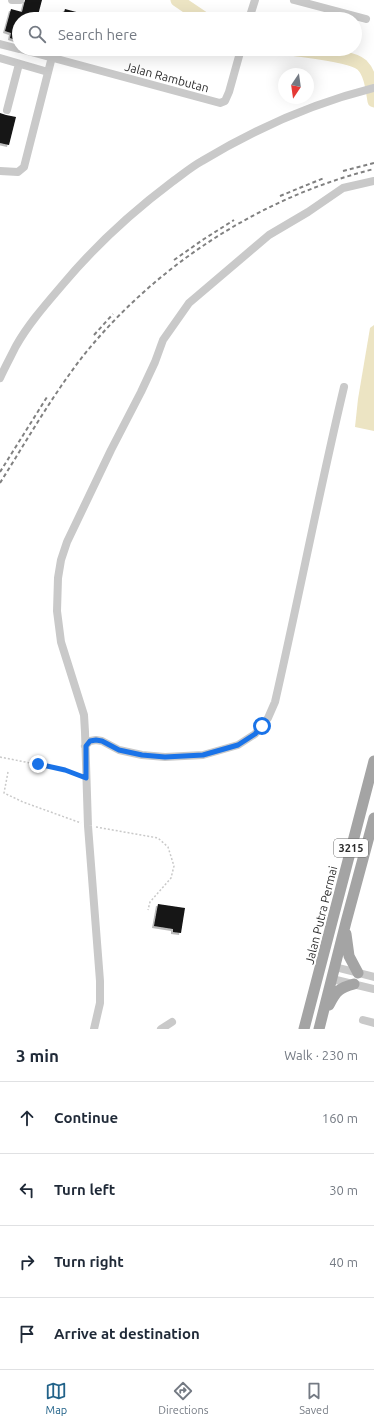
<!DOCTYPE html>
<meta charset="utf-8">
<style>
:root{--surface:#fff;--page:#f2f2f3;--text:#1f2937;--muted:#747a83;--line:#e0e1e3;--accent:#216289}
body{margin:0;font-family:Ubuntu,sans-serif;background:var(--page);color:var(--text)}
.compass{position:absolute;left:278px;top:68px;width:36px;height:36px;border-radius:50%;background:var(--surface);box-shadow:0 4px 16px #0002;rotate:193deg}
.stop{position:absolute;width:12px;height:12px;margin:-9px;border:3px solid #1a73e8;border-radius:50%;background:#fff}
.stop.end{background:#1a73e8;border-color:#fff;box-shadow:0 1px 4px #0008}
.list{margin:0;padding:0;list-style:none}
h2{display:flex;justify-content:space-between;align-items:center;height:52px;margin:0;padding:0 16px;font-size:17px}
h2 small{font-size:13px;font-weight:400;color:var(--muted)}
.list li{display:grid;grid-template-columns:26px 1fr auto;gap:12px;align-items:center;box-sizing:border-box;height:72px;padding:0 16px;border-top:1px solid var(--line)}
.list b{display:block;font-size:15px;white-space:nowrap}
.list em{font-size:13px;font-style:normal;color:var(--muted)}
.icon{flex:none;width:22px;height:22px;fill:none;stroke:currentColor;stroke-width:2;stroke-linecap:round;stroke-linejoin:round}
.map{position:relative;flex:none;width:374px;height:1029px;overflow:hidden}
.search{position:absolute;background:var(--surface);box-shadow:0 4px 16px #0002;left:12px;right:12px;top:12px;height:44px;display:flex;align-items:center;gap:10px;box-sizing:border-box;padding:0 14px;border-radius:22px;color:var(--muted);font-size:15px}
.sheet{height:340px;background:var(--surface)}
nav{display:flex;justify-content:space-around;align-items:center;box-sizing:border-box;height:56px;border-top:1px solid var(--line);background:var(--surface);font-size:11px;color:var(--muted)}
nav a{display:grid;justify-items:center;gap:2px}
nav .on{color:var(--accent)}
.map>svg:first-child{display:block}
.water{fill:#ece4c3}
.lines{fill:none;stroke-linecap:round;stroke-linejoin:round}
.river{stroke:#ece4c3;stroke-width:13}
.building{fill:#131313;filter:url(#shadow)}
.path{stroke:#c9c9c9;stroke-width:1.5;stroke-dasharray:2 2;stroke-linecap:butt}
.minor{stroke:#c9c9c9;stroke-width:8}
.major{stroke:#a4a4a4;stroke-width:11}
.rail{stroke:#818181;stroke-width:2;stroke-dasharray:4 3;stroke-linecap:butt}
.route{stroke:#1a73e8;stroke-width:5}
.labels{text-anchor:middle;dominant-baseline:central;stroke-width:4;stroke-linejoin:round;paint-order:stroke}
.shield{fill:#fff;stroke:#6b6b6b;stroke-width:1}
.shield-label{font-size:11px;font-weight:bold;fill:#2c2c2c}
.street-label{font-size:12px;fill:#2c2c2c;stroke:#fff}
</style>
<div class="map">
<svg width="374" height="1029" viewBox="0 0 374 1029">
<defs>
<filter id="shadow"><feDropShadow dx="-2" dy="2" stdDeviation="0" flood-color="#0004"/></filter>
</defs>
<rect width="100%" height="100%" fill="#fff"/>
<path class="water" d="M374 325V431L355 427 358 399 370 328Z"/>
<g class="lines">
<path class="river" d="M177 0 205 19
M292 49C308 52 351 55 362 65 371 74 372 90 374 101"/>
</g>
<path class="building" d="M25 0H42L37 19H19V41L10 38 11 33 5 31 11 9 22 12Z
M65 9 95 17V19H62Z
M0 113 6 115 16 117 9 145 0 143Z
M158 904 185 908 181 933 173 932V929L154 926Z"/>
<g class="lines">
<path class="path" d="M0 757 65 770 78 775
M8 772 4 793 23 802 81 823
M96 827 158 838 168 847 174 866 171 878 150 902 148 910"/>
<path class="minor" d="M12 0H20
M294 0 366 19
M249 19 255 0
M0 44 19 49
M20 49 220 103 225 101 229 92 241 49
M0 58 48 72
M7 110 19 64
M0 171 18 172 24 167 54 49
M0 378C5 367 11 356 16 346 29 323 47 303 64 283 96 245 132 212 172 182 182 175 191 167 202 161 255 129 314 103 374 88
M85 746 90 741 96 740 102 741 119 750 142 755 165 757 203 755 238 745 255 734 268 718 275 702C299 597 319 492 344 387
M335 967 374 977
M332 979 374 989
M363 1020 374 1023
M94 1029 100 1003V981L88 826 85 732 84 715 61 642 57 611 58 578 61 560 67 542 111 450 141 392 155 362 163 340 189 303 269 235 308 212 343 188 374 181
M161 1029 172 1022"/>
<path class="major" d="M346 934 349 956 358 973
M329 1005C336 991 339 988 354 984
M304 1029 374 761
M319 1029 346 922 374 818"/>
<path class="rail" d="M343 171 374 163
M280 196 324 178
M174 260 204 239 234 220
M94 335 113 314
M0 472 47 397
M0 483C27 440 52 396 83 356 156 265 261 197 374 169"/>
</g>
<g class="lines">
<path class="route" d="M38 764 65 770 86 778V746L90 741 96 740 102 741 119 750 142 755 165 757 203 755 238 745 255 734 262 726"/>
</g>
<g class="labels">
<rect class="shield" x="334" y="839" width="34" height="18" rx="3"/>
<g class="shield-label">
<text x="351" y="848">3215</text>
</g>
<g class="street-label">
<text transform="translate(167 77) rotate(15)">Jalan Rambutan</text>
<text transform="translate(321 915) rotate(-76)">Jalan Putra Permai</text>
</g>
</g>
</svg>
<svg class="compass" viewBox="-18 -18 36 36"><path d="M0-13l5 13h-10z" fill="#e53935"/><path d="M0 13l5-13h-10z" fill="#747a83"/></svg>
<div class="stop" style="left:262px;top:726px"></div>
<div class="stop end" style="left:38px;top:764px"></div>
<div class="search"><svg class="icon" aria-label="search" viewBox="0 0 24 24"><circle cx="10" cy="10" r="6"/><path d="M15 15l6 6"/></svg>Search here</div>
</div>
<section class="sheet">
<h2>3 min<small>Walk · 230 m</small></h2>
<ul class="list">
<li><svg class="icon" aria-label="ahead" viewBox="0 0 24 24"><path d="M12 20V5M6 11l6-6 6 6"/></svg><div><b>Continue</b></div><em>160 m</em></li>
<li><svg class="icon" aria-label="left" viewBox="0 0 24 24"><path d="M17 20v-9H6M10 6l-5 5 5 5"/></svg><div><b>Turn left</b></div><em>30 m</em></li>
<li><svg class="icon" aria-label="right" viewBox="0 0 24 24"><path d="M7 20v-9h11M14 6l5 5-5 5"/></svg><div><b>Turn right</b></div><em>40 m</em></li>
<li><svg class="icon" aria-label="arrive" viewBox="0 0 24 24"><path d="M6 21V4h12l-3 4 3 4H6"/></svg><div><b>Arrive at destination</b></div></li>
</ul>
</section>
<nav>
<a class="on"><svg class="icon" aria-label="map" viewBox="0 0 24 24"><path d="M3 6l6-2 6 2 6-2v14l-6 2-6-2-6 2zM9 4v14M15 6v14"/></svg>Map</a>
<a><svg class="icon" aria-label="directions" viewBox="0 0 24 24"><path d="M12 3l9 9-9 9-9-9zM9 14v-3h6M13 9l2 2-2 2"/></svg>Directions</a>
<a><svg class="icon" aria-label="saved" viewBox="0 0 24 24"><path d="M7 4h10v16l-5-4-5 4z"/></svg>Saved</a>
</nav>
